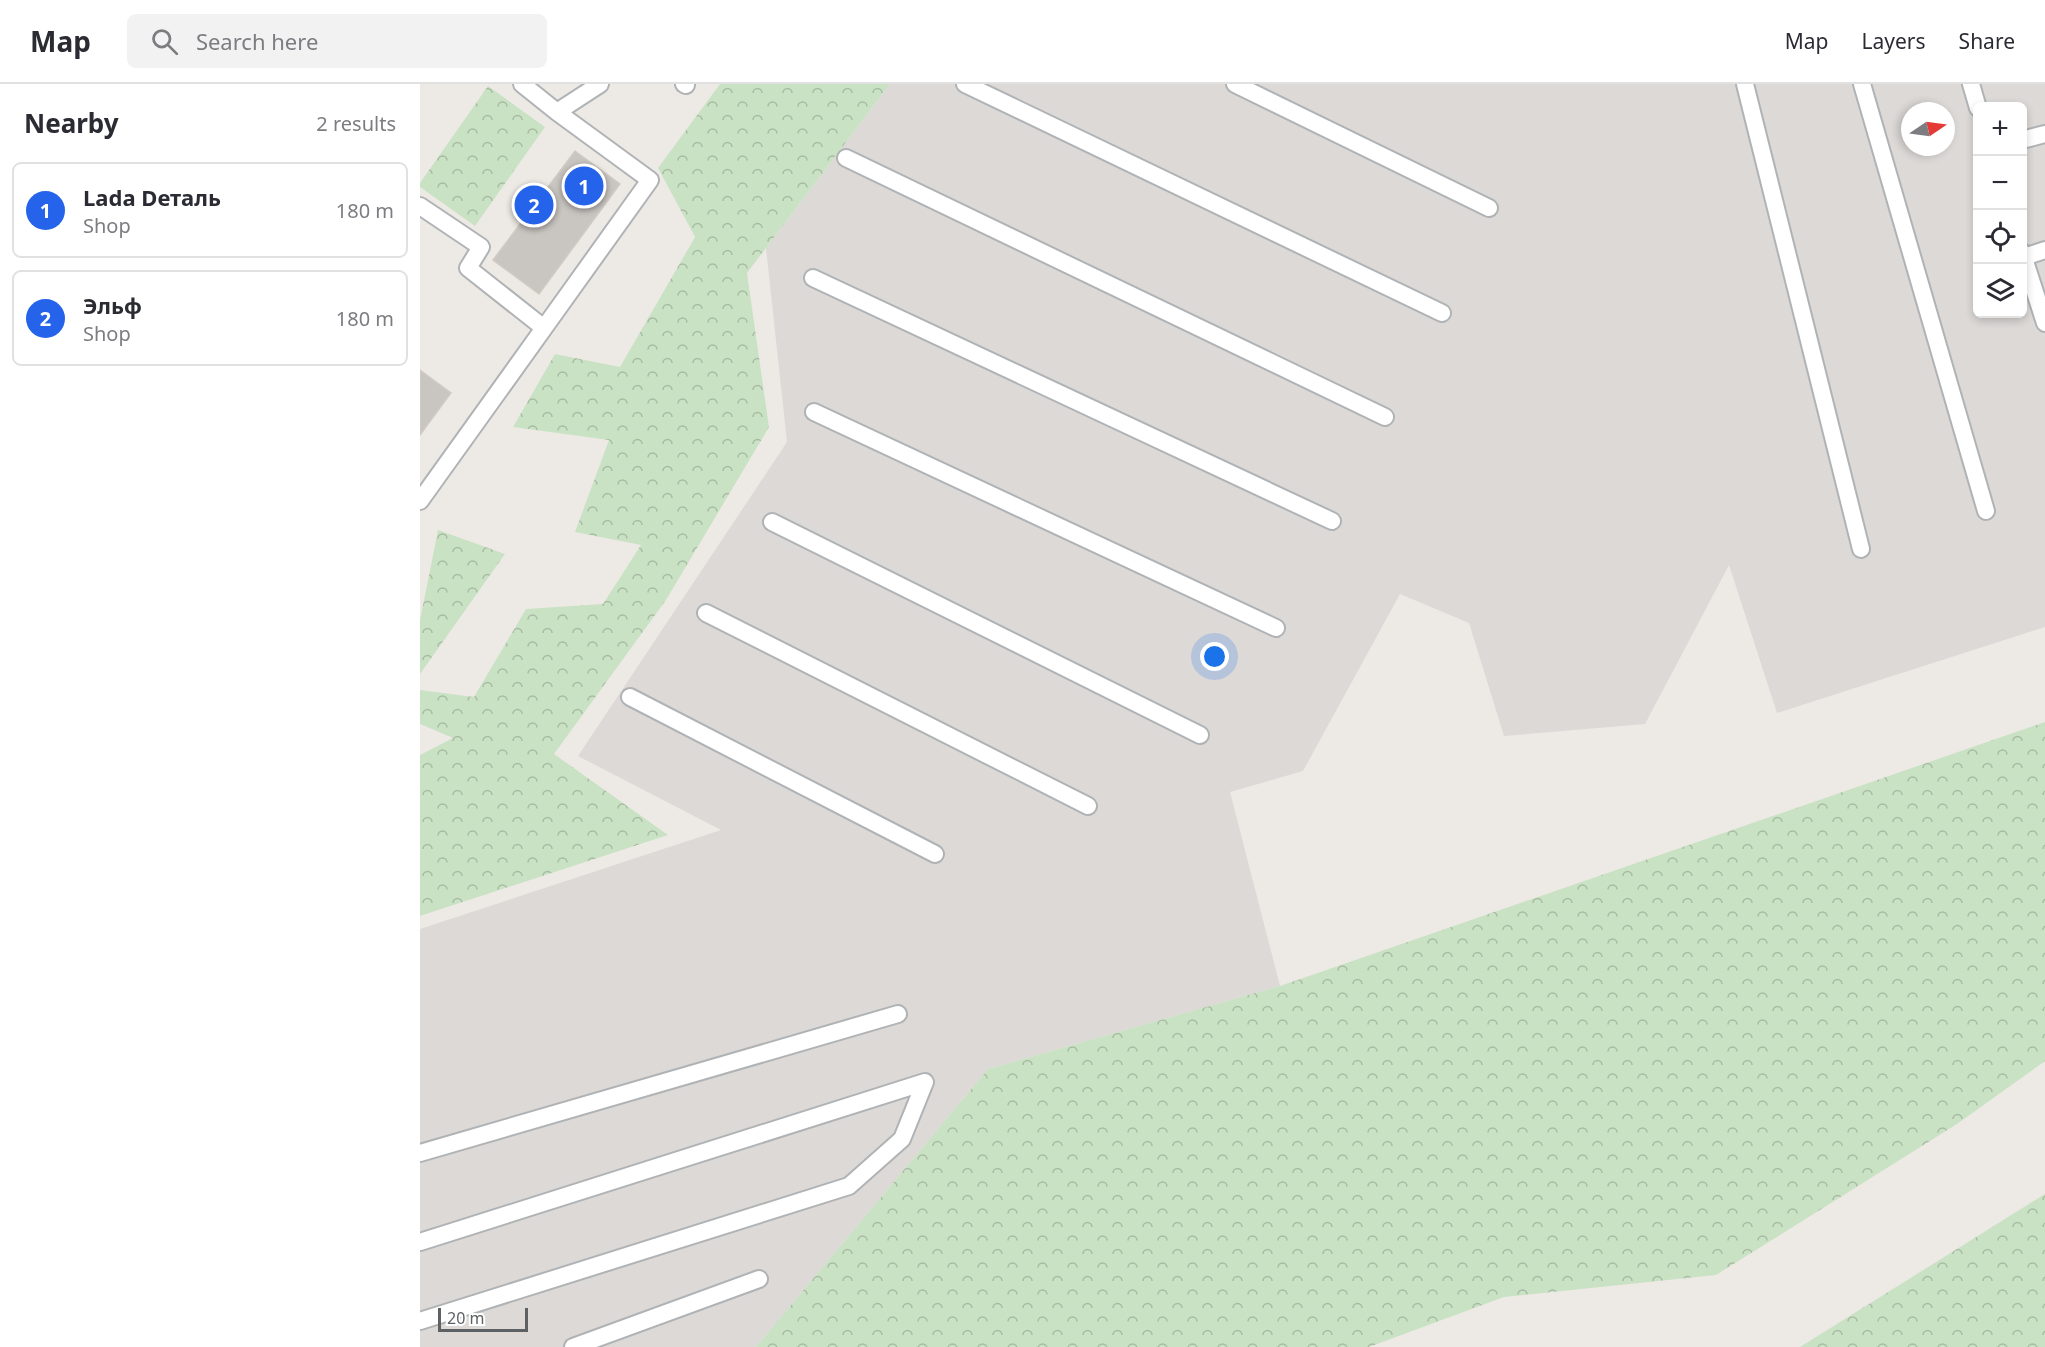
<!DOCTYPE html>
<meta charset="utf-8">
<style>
:root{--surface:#fff;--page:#f2f2f3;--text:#2b2b33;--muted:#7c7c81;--line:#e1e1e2;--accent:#2563eb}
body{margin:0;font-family:"Noto Sans",sans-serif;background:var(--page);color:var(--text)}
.controls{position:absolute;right:18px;top:18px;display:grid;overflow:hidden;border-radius:9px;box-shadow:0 3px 9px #0003}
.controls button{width:54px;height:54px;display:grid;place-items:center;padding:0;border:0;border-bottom:2px solid var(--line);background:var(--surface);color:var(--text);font:30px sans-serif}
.compass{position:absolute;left:1481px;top:18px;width:54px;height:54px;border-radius:50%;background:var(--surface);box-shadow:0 3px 9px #0003;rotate:77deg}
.scale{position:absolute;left:18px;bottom:15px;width:90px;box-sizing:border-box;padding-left:6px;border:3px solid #5d6163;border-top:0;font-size:16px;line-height:21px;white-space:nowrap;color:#5d6163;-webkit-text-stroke:4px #fff;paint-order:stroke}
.you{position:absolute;left:795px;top:573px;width:21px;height:21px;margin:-15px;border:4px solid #fff;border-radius:50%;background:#1a73e8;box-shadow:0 0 0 9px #1a73e833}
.badge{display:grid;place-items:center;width:39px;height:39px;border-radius:50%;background:var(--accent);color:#fff;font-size:20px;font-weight:700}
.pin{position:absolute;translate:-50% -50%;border:3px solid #fff;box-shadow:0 2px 6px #0006}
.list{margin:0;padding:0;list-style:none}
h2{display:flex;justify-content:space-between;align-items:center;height:78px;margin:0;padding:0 24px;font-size:26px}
h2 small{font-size:20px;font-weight:400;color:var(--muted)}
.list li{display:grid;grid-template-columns:39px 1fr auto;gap:18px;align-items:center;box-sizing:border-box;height:96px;margin:0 12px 12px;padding:0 12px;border:2px solid var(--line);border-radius:9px}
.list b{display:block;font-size:22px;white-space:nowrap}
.list p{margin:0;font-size:20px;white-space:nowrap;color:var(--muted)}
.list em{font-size:20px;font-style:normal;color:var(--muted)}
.icon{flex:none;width:33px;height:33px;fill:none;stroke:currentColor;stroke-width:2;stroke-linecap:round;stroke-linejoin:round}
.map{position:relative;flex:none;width:1625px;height:1263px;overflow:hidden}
header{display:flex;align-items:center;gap:36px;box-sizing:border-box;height:84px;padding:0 30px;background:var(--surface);border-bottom:2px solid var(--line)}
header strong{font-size:28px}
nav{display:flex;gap:33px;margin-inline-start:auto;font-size:21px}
.search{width:420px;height:54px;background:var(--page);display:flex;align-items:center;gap:15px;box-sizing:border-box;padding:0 21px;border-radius:9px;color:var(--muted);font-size:22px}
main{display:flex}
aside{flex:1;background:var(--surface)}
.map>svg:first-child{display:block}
.industrial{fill:#dcd9d7;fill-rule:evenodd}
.forest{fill:url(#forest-crowns)}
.building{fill:#c9c5c1;stroke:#d1cbc4;stroke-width:1.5}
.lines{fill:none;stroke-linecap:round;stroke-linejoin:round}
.lane-casing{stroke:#b0b3b5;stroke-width:20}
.lane{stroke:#fff;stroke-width:16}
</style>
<header>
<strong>Map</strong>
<div class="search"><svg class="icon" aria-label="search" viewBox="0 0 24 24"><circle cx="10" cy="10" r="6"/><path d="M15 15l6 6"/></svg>Search here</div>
<nav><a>Map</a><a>Layers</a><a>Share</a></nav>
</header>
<main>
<aside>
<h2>Nearby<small>2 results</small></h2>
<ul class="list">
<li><span class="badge">1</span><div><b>Lada Dеталь</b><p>Shop</p></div><em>180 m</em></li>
<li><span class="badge">2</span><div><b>Эльф</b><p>Shop</p></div><em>180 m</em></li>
</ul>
</aside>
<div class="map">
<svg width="1625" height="1263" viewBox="0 0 1625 1263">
<defs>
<pattern id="forest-crowns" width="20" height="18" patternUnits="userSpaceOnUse" patternTransform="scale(1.5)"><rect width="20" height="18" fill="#cae2c4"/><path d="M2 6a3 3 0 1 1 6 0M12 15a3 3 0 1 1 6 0" fill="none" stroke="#a7bba3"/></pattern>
</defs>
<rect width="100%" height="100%" fill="#edeae5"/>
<path class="industrial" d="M470 0H1625V543L1357 629 1309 481 1225 640 1084 652 1049 539 980 510 883 687 810 708 860 902 568 985 336 1263H0V845L301 746 158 672 367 358 346 164ZM1558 22H1602V230H1558ZM1490 27H1526V63H1490Z"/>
<path class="forest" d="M300 0H470L327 189 349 343 246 516 134 670 248 751 0 832V671L33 654 0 640V606L54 613 106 525 183 520 221 461 155 448 189 356 93 343 135 270 200 283 275 153 238 84Z
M68 2 125 43 55 142 0 103V99Z
M18 446 85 470 0 590V536Z
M1625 638V977L1537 1040 1296 1191 1084 1213 949 1263H336L568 985 860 902Z
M1625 1110V1263H1380Z"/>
<path class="building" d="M155 67 200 100 119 210 73 176Z
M0 286 31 309 0 351Z"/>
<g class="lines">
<defs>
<path id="lane" d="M264 0 266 1
M545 0 1022 229
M815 0 1069 124
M1325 0 1441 465
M1442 0 1566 427
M1551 0 1558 24
M137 28 180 0
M1602 56 1625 50
M426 74 965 333
M0 122 61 163 48 184 124 244 230 96 137 28 102 0
M1602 168 1625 239
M1604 173 1625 166
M393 194 912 437
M394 328 856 544
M0 417 124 244
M352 438 780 651
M286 529 668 722
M210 613 515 770
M0 1069 478 930
M0 1158 505 998 482 1055 429 1102 0 1237
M153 1263 339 1195"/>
</defs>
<use href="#lane" class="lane-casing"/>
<use href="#lane" class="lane"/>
</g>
</svg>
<div class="controls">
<button>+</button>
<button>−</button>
<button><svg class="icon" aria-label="locate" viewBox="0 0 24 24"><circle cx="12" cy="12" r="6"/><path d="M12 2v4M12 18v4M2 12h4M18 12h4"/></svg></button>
<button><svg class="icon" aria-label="layers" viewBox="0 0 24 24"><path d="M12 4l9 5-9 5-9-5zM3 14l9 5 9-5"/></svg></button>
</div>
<svg class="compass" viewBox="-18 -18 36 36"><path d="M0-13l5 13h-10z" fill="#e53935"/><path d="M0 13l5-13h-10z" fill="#7c7c81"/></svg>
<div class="scale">20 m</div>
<div class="you"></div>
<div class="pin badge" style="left:164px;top:102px">1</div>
<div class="pin badge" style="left:114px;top:121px">2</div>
</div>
</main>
